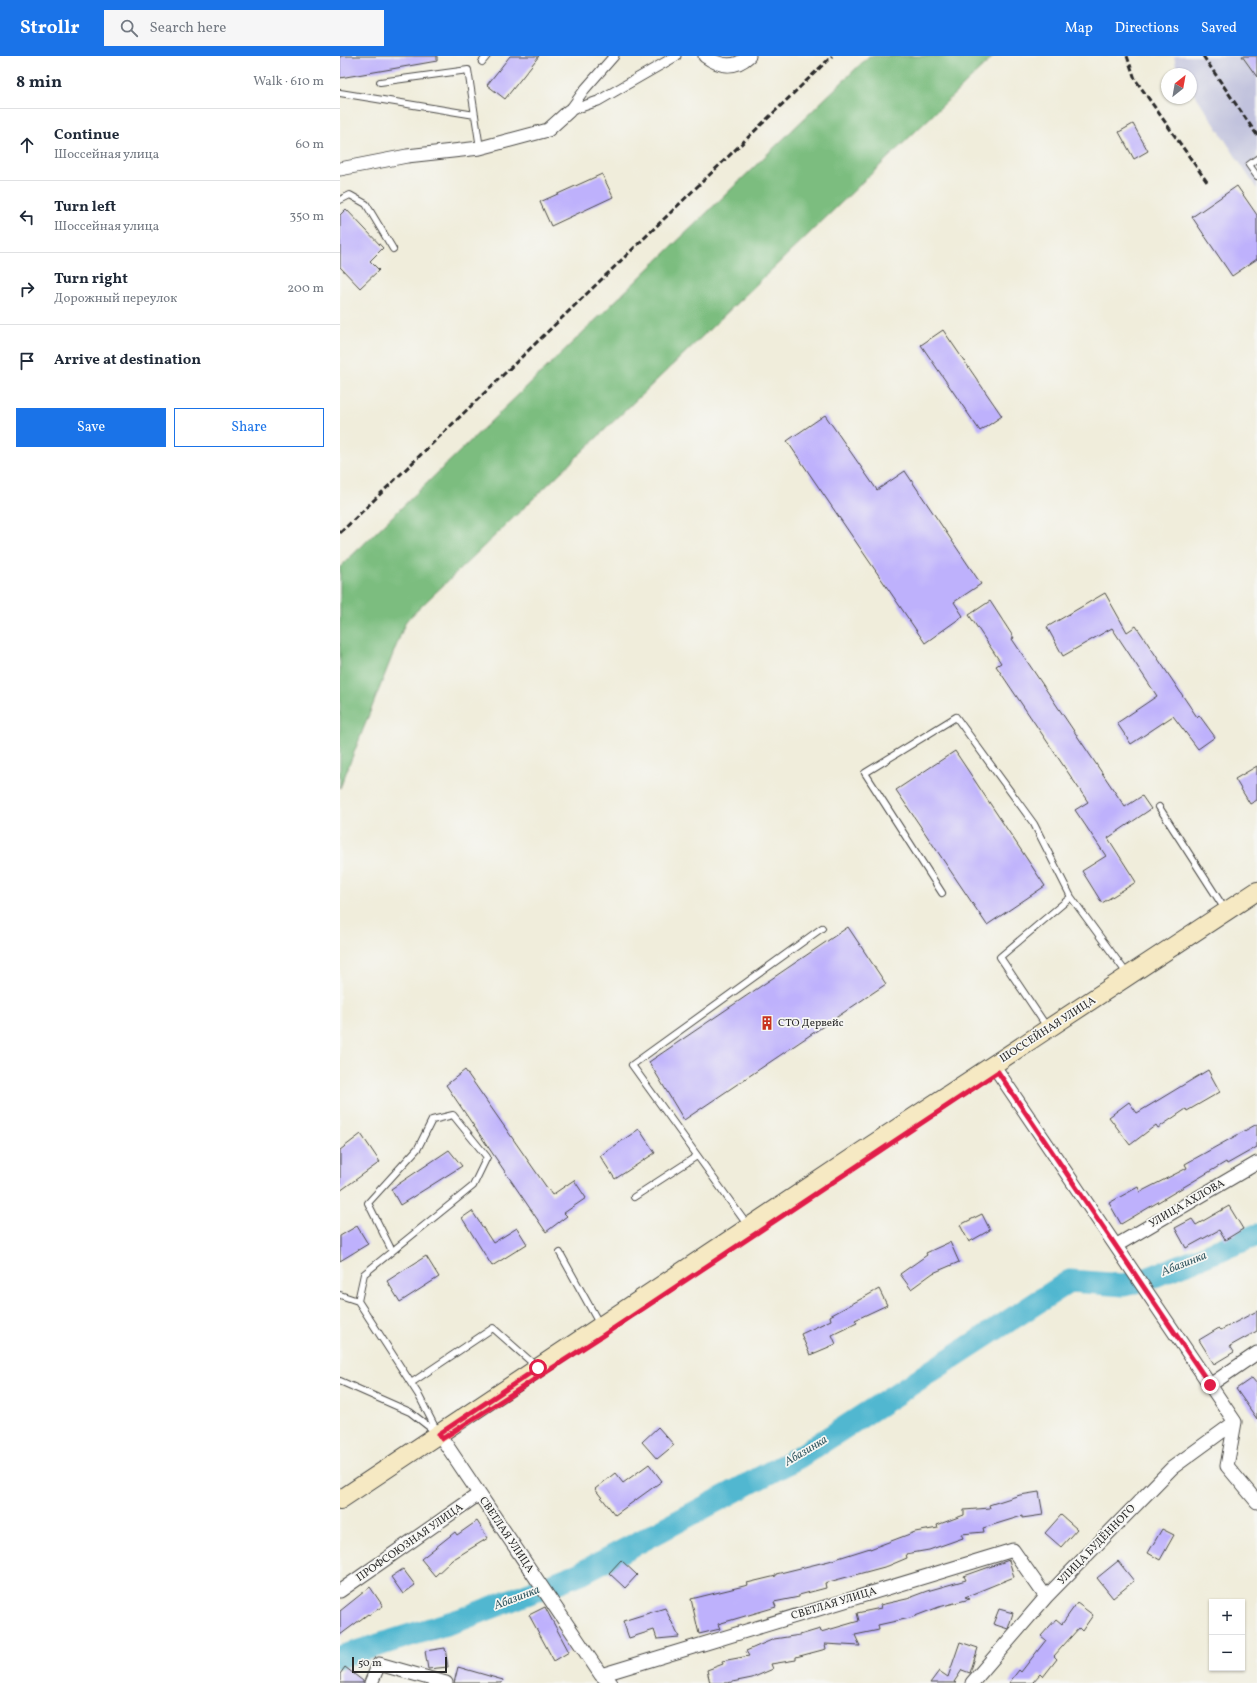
<!DOCTYPE html>
<meta charset="utf-8">
<style>
:root{--surface:#fff;--page:#f6f6f7;--text:#1f2937;--muted:#747a83;--line:#e0e1e3;--accent:#1a73e8}
body{margin:0;font-family:Vollkorn,serif;background:var(--page);color:var(--text)}
.controls{position:absolute;right:12px;bottom:12px;display:grid;overflow:hidden;border-radius:0px;box-shadow:0 1px 3px #0004}
.controls button{width:36px;height:36px;display:grid;place-items:center;padding:0;border:0;border-bottom:1px solid var(--line);background:var(--surface);color:var(--text);font:20px sans-serif}
.compass{position:absolute;left:821px;top:12px;width:36px;height:36px;border-radius:50%;background:var(--surface);box-shadow:0 1px 3px #0004;rotate:31deg}
.scale{position:absolute;left:12px;bottom:10px;width:95px;box-sizing:border-box;padding-left:4px;border:2px solid #2b2b2b;border-top:0;font-size:11px;line-height:14px;white-space:nowrap;color:#2b2b2b;-webkit-text-stroke:3px #f6f6f2;paint-order:stroke}
.stop{position:absolute;width:12px;height:12px;margin:-9px;border:3px solid #e11d48;border-radius:50%;background:#fff}
.stop.end{background:#e11d48;border-color:#fff;box-shadow:0 1px 4px #0008}
.list{margin:0;padding:0;list-style:none}
h2{display:flex;justify-content:space-between;align-items:center;height:52px;margin:0;padding:0 16px;font-size:17px}
h2 small{font-size:13px;font-weight:400;color:var(--muted)}
.list li{display:grid;grid-template-columns:26px 1fr auto;gap:12px;align-items:center;box-sizing:border-box;height:72px;padding:0 16px;border-top:1px solid var(--line)}
.list b{display:block;font-size:15px;white-space:nowrap}
.list p{margin:0;font-size:13px;white-space:nowrap;color:var(--muted)}
.list em{font-size:13px;font-style:normal;color:var(--muted)}
.actions{display:flex;gap:8px;padding:12px 16px}
.actions a{flex:1;padding:9px 0;border:1px solid var(--accent);border-radius:0px;text-align:center;font-size:14px;color:var(--accent)}
.actions .main{background:var(--accent);color:#fff}
.icon{flex:none;width:22px;height:22px;fill:none;stroke:currentColor;stroke-width:2;stroke-linecap:round;stroke-linejoin:round}
.map{position:relative;flex:none;width:917px;height:1627px;overflow:hidden}
header{display:flex;align-items:center;gap:24px;box-sizing:border-box;height:56px;padding:0 20px;background:var(--accent);color:#fff}
header strong{font-size:19px}
nav{display:flex;gap:22px;margin-inline-start:auto;font-size:14px}
.search{width:280px;height:36px;background:var(--page);display:flex;align-items:center;gap:10px;box-sizing:border-box;padding:0 14px;border-radius:0px;color:var(--muted);font-size:15px}
main{display:flex}
aside{flex:1;background:var(--surface)}
.map>svg:first-child{display:block}
.industrial{fill:#c1c2dd}
.forest{fill:#7cbd7f;stroke:#547455}
.lines{fill:none;stroke-linecap:round;stroke-linejoin:round}
.river{stroke:#51b7d0;stroke-width:23}
.building{fill:#beb1fc}
.service-casing{stroke:#494845;stroke-width:8}
.pedestrian-casing{stroke:#494845;stroke-width:11}
.minor-casing{stroke:#494845;stroke-width:15}
.secondary-casing{stroke:#494845;stroke-width:20}
.service{stroke:#fff;stroke-width:6}
.pedestrian{stroke:#fff;stroke-width:9}
.minor{stroke:#fff;stroke-width:13}
.secondary{stroke:#f6e9c3;stroke-width:18}
.rail{stroke:#2b2b2b;stroke-width:3;stroke-dasharray:6 3;stroke-linecap:butt}
.route{stroke:#e11d48;stroke-width:5}
.labels{text-anchor:middle;dominant-baseline:central;stroke-width:3.5;stroke-linejoin:round;paint-order:stroke}
.poi-label{font-size:11px;fill:#2b2b2b;stroke:#f6f6f2;text-anchor:start}
.street-label{font-size:11px;fill:#2b2b2b;stroke:#f6f6f2}
.water-label{font-size:12px;font-style:italic;fill:#385c65;stroke:#f6f6f2}
</style>
<header>
<strong>Strollr</strong>
<div class="search"><svg class="icon" aria-label="search" viewBox="0 0 24 24"><circle cx="10" cy="10" r="6"/><path d="M15 15l6 6"/></svg>Search here</div>
<nav><a>Map</a><a>Directions</a><a>Saved</a></nav>
</header>
<main>
<aside>
<h2>8 min<small>Walk · 610 m</small></h2>
<ul class="list">
<li><svg class="icon" aria-label="ahead" viewBox="0 0 24 24"><path d="M12 20V5M6 11l6-6 6 6"/></svg><div><b>Continue</b><p>Шоссейная улица</p></div><em>60 m</em></li>
<li><svg class="icon" aria-label="left" viewBox="0 0 24 24"><path d="M17 20v-9H6M10 6l-5 5 5 5"/></svg><div><b>Turn left</b><p>Шоссейная улица</p></div><em>350 m</em></li>
<li><svg class="icon" aria-label="right" viewBox="0 0 24 24"><path d="M7 20v-9h11M14 6l5 5-5 5"/></svg><div><b>Turn right</b><p>Дорожный переулок</p></div><em>200 m</em></li>
<li><svg class="icon" aria-label="arrive" viewBox="0 0 24 24"><path d="M6 21V4h12l-3 4 3 4H6"/></svg><div><b>Arrive at destination</b></div></li>
</ul>
<div class="actions"><a class="main">Save</a><a>Share</a></div>
</aside>
<div class="map">
<svg width="917" height="1627" viewBox="0 0 917 1627">
<rect width="100%" height="100%" fill="#f6f6f2"/>
<filter id="ink" filterUnits="userSpaceOnUse"><feTurbulence type="fractalNoise" baseFrequency=".025" numOctaves="2"/><feDisplacementMap in="SourceGraphic" scale="8" xChannelSelector="R" yChannelSelector="G"/><feConvolveMatrix kernelMatrix="1 2 1 2 8 2 1 2 1" color-interpolation-filters="sRGB"/></filter>
<filter id="wash" filterUnits="userSpaceOnUse"><feTurbulence type="fractalNoise" baseFrequency=".012" numOctaves="4" result="noise"/><feDisplacementMap in="SourceGraphic" scale="16" xChannelSelector="R" yChannelSelector="G"/><feGaussianBlur stdDeviation="0.9" result="paint"/><feColorMatrix in="noise" values="0 0 0 0 0 0 0 0 0 0 0 0 0 0 0 0 0 1.4 0 .05"/><feComposite in="paint" operator="in"/></filter>
<g filter="url(#wash)">
<rect width="100%" height="100%" fill="#f0eddb"/>
<path class="industrial" d="M834 0H917V133L851 32V18H842L836 10Z"/>
<path class="forest" d="M529 0H654L66 565 0 732V511Z"/>
<g class="lines">
<path class="river" d="M0 1601 122 1563 241 1517 459 1401 730 1225 784 1229 807 1223 917 1179"/>
</g>
<g id="blocks">
<path class="building" d="M0 0H97V5L0 22Z
M170 0H199L165 43 147 29Z
M902 0H917V21Z
M793 68 808 95 794 103 779 76Z
M262 118 273 141 211 170 200 146Z
M897 130 917 159V203L892 220 852 161Z
M6 153 43 192 30 205 39 214 20 232 0 211V159Z
M603 274 662 360 640 375 581 289Z
M485 359 537 434 565 415 641 528 614 546 623 560 585 587 447 385Z
M765 537 787 576 796 570 857 661 859 659 875 681 858 693 833 660 791 688 777 667 817 640 772 572 723 600 707 571Z
M650 545 674 582 672 583 785 751 802 740 811 753 768 782 796 826 762 847 742 815 766 800 735 754 748 746 656 610 661 607 629 559Z
M615 695 705 830 647 869 556 734Z
M917 710V744L910 748 895 723Z
M508 871 546 928 344 1064 309 1006Z
M125 1014 212 1139 234 1124 246 1142 224 1157 227 1160 206 1176 106 1029Z
M868 1014 880 1036 847 1055 846 1053 818 1072 816 1069 790 1089 769 1061 789 1046 797 1057Z
M917 1068V1091L887 1108 886 1106 781 1168 769 1147 798 1131 800 1136 847 1112 845 1108Z
M299 1073 315 1097 275 1123 260 1100Z
M21 1078 40 1106 0 1135V1094Z
M109 1094 122 1110 60 1149 51 1133Z
M889 1150 903 1173 885 1184 879 1174 846 1192 835 1172 852 1163 856 1169Z
M132 1155 153 1187 177 1172 187 1188 152 1210 122 1162Z
M642 1158 650 1174 629 1186 620 1169Z
M17 1170 28 1188 0 1205V1180Z
M610 1186 619 1206 593 1217 571 1233 560 1218 587 1199 586 1197Z
M86 1200 99 1221 60 1246 47 1225Z
M539 1233 547 1249 515 1264 517 1267 492 1279 496 1288 470 1299 461 1278 491 1264 490 1260Z
M917 1255V1275L890 1290 894 1296 874 1308 859 1284 879 1272 881 1274Z
M912 1322 917 1328V1363L896 1333Z
M318 1371 334 1389 317 1403 302 1386Z
M309 1408 322 1425 275 1459 255 1433 275 1417 283 1427Z
M699 1436 703 1459 682 1462V1460L643 1472 644 1476 621 1478 623 1482 589 1494 566 1498 567 1502 548 1510 485 1527 486 1532 459 1539V1541L434 1546 436 1551 378 1568 380 1573 359 1578 351 1543 408 1529 407 1527 436 1520V1518L489 1505 530 1492V1493L575 1476 598 1472 597 1469 624 1459V1454L650 1452 649 1449 680 1439Z
M721 1459 737 1473 721 1491 705 1477Z
M137 1465 148 1482 112 1504 95 1520 81 1503 115 1476 117 1479Z
M822 1473 834 1479 820 1504 808 1497Z
M281 1504 297 1519 285 1532 269 1517Z
M669 1504 674 1521 625 1541 630 1543 599 1551 570 1562 538 1569 539 1574 515 1579 520 1590 485 1588 486 1593 456 1601V1604L431 1608 433 1613 412 1622 387 1627H370L367 1614 383 1608 382 1605 409 1600 406 1595 434 1583 460 1579 480 1573 481 1576 519 1565 517 1557 541 1552 540 1549 571 1542V1541L587 1535 626 1524 624 1520Z
M778 1505 794 1525 773 1542 757 1522Z
M63 1513 75 1529 63 1538 51 1521Z
M30 1531 43 1550 29 1559 28 1558 0 1579V1555Z
M737 1547 753 1559 742 1575 739 1572 714 1600 717 1603 703 1621 700 1618 693 1626 695 1627H669L679 1614 681 1616 706 1584 701 1580 716 1563 722 1568Z
M205 1551 229 1596 214 1605 189 1559Z
M325 1552 339 1581 317 1583 314 1574 289 1582 283 1565Z
M659 1553 673 1557 668 1573 653 1568Z
M620 1586 638 1592 630 1617 622 1614 614 1626 616 1627H590L599 1615 608 1621Z
M105 1592 108 1611 88 1613 85 1595Z
M5 1611 23 1625V1627H0V1618Z
M118 1611 163 1624 162 1627H114Z"/>
</g>
</g>
<g filter="url(#ink)">
<use href="#blocks" fill-opacity="0" stroke="#494845" stroke-width="1"/>
<g class="lines">
<defs>
<path id="service" d="M142 6 147 0
M40 26 128 14 140 92
M0 37 135 59
M917 103 909 109 917 120
M0 144 10 139 26 148 53 193
M819 751 886 855
M602 837 525 717 616 661 694 768 731 841 660 901 707 971
M731 841 788 919
M294 1141 357 1100
M408 1170 292 1009 482 872
M220 1197 260 1269
M0 1239 18 1245 78 1338 98 1377
M18 1245 24 1218 133 1130 147 1101 113 1059 92 1064 78 1092 28 1147 52 1195
M0 1325 70 1356 97 1377
M71 1327 153 1272 197 1311"/>
<path id="pedestrian" d="M229 55 258 45 336 0
M229 55 245 33 274 0"/>
<path id="minor" d="M365 0C380 11 395 13 409 0
M0 113 67 100 140 92 208 74 229 55
M658 1016 895 1366 887 1410 917 1446
M777 1189 917 1107
M870 1329 917 1297
M99 1378 261 1619 271 1627
M0 1535 139 1438
M261 1619 673 1494 706 1541
M31 1627 39 1608 106 1627
M632 1627 706 1541 832 1412 895 1366"/>
<path id="secondary" d="M0 1444 524 1094 917 835"/>
</defs>
<use href="#service" class="service-casing"/>
<use href="#pedestrian" class="pedestrian-casing"/>
<use href="#minor" class="minor-casing"/>
<use href="#secondary" class="secondary-casing"/>
<use href="#service" class="service"/>
<use href="#pedestrian" class="pedestrian"/>
<use href="#minor" class="minor"/>
<use href="#secondary" class="secondary"/>
<path class="rail" d="M787 0 795 23 867 126
M863 0 917 79
M0 477 492 0"/>
</g>
</g>
<g class="lines" filter="url(#ink)">
<path class="route" d="M198 1312 99 1378 102 1383 262 1280 658 1016 870 1329"/>
</g>
<defs>
<symbol id="building-bare" viewBox="-9 -9 18 18"><path d="M-4-6H4V6H1V3H-1V6H-4ZM-2.5-4.3h1.7v1.8h-1.7ZM.8-4.3h1.7v1.8H.8ZM-2.5-1h1.7V.8h-1.7ZM.8-1h1.7V.8H.8Z" fill="#c8321e" stroke="#f6f6f2" stroke-width="2.5" paint-order="stroke"/></symbol>
</defs>
<g fill-rule="evenodd">
<use href="#building-bare" x="417" y="957" width="20" height="20"/>
</g>
<g class="labels">
<g class="poi-label">
<text x="438" y="967">СТО Дервейс</text>
</g>
<g class="street-label">
<text transform="translate(708 974) rotate(-33)">ШОССЕЙНАЯ УЛИЦА</text>
<text transform="translate(847 1148) rotate(-30)">УЛИЦА АХЛОВА</text>
<text transform="translate(166 1479) rotate(56)">СВЕТЛАЯ УЛИЦА</text>
<text transform="translate(70 1487) rotate(-35)">ПРОФСОЮЗНАЯ УЛИЦА</text>
<text transform="translate(757 1489) rotate(-46)">УЛИЦА БУДЁННОГО</text>
<text transform="translate(494 1548) rotate(-17)">СВЕТЛАЯ УЛИЦА</text>
</g>
<g class="water-label">
<text transform="translate(844 1208) rotate(-22)">Абазинка</text>
<text transform="translate(466 1395) rotate(-31)">Абазинка</text>
<text transform="translate(177 1542) rotate(-21)">Абазинка</text>
</g>
</g>
</svg>
<div class="controls">
<button>+</button>
<button>−</button>
</div>
<svg class="compass" viewBox="-18 -18 36 36"><path d="M0-13l5 13h-10z" fill="#e53935"/><path d="M0 13l5-13h-10z" fill="#747a83"/></svg>
<div class="scale">50 m</div>
<div class="stop" style="left:198px;top:1312px"></div>
<div class="stop end" style="left:870px;top:1329px"></div>
</div>
</main>
